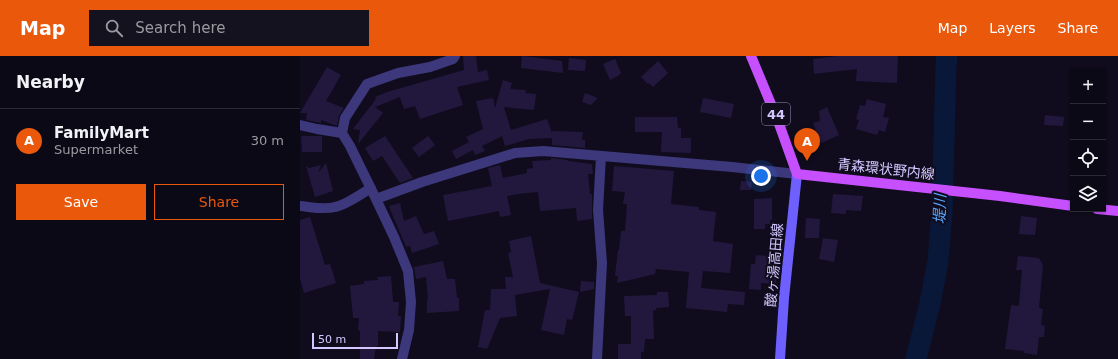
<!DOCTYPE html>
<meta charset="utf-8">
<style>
:root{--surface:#0c0916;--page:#15121f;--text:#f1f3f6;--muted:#9a9aa1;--line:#2c2a35;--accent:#ea580c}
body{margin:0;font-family:"DejaVu Sans","Noto Sans JP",sans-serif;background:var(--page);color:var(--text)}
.controls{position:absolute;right:12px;top:12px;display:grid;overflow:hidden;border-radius:0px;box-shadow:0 1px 3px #0004}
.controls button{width:36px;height:36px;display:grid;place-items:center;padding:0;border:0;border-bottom:1px solid var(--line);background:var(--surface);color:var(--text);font:20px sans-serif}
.scale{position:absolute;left:12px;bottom:10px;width:86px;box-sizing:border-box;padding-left:4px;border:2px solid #d2c8ff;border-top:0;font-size:11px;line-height:14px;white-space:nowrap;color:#d2c8ff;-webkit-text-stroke:3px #100c1d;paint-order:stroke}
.you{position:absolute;left:461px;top:120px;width:14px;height:14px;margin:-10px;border:3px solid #fff;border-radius:50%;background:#1a73e8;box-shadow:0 0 0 6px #1a73e833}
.badge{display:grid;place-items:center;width:26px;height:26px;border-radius:50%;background:var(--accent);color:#fff;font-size:13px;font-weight:700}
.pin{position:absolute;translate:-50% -33px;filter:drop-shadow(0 1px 2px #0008)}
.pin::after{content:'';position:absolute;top:21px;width:14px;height:12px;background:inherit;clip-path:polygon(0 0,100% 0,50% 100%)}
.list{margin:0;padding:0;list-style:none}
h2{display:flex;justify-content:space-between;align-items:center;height:52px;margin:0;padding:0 16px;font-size:17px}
h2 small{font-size:13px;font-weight:400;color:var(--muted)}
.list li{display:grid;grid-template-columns:26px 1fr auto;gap:12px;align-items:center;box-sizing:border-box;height:64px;padding:0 16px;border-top:1px solid var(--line)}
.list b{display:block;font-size:15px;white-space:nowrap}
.list p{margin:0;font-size:13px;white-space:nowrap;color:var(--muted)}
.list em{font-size:13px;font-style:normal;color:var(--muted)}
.actions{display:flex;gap:8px;padding:12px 16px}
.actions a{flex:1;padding:9px 0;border:1px solid var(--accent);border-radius:0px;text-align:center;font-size:14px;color:var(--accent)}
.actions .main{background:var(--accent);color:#fff}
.icon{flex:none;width:22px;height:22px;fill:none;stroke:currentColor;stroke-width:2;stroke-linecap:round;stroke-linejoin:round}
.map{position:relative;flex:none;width:818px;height:303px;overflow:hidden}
header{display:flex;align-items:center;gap:24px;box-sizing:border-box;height:56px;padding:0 20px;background:var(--accent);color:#fff}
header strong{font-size:19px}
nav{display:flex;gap:22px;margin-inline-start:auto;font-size:14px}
.search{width:280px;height:36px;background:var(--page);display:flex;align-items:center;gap:10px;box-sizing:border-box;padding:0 14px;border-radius:0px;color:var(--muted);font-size:15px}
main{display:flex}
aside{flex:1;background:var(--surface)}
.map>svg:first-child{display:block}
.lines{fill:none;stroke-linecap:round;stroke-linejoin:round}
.river{stroke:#091839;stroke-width:21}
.building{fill:#22183e}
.minor{stroke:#3d377c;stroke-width:10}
.secondary{stroke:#6d60fe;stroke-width:10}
.primary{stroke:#c750fe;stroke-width:10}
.labels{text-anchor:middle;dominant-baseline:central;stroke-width:4;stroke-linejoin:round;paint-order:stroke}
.shield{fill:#100c1d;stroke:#9890bb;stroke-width:1}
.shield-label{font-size:13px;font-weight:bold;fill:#d2c8ff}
.street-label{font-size:14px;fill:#d2c8ff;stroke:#100c1d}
.water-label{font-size:15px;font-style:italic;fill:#57a7fe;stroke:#100c1d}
</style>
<header>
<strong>Map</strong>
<div class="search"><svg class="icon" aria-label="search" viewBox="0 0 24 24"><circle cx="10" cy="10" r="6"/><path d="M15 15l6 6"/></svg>Search here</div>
<nav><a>Map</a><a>Layers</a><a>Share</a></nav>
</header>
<main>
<aside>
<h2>Nearby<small></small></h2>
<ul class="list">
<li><span class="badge">A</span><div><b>FamilyMart</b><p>Supermarket</p></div><em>30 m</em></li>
</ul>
<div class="actions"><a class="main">Save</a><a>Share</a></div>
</aside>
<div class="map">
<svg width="818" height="303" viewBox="0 0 818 303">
<rect width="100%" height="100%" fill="#100c1d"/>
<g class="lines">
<path class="river" d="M616 303 630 247 638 205 642 157 646 10 647 0"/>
</g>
<path class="building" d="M163 0H176L178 16 187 14 189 24 157 31 163 49 120 63 115 50 104 53 100 41 75 51 83 57 58 88 60 74 53 73 76 43 75 41 87 36 164 14Z
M222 0 262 5 263 17 221 12Z
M539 0H598L597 27 556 25 557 13 514 18 513 3Z
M269 2 286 4 285 15 268 14Z
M315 3 321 17 318 20 310 24 303 8Z
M358 5 368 17 353 31 349 27 348 28 341 21Z
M27 11 41 19 26 45 44 52 39 60 37 70 21 64V67L6 64 7 57H0Z
M203 24 212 27 210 33 226 34 225 37 236 38 234 54 204 51 211 74 247 63 252 77V75L283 76 282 84H285V92L252 89V82L229 83 205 90 202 80 182 90 185 95 175 99 173 94 156 103 152 95 169 86 166 81 183 73 176 45 193 42 195 52Z
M285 37 298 42 291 49 282 46Z
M403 42 434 48 431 62 400 56Z
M567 43 586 48 583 61 589 62 585 76 579 74 577 79 556 73 559 64 556 63 560 49 565 50Z
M527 51 539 79 521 87 513 67 520 65 519 55Z
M745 59 764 61 763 70 744 69Z
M335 61H377L378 72H381V82H391V97L361 96 362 76H335Z
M1 80H22V96H2Z
M85 80 113 122 100 127 82 100 73 105 65 92Z
M128 80 135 89 119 101 112 92Z
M251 102 268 104V105L292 108 293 118H288L290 138H292V163L277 165 276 152 240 155 238 136 226 137 207 140 211 159 200 161 199 155 148 165 143 139 192 130 188 112 200 109 203 122 227 117V113L233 112 232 105 251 104Z
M26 107 33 135 15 141 6 110 9 112 21 109 18 117Z
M314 110 374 115 371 148 399 151V154L416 156 413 185 433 188 430 217 403 215 401 232 445 236 444 249 428 248 427 256 386 252 389 216 356 213 355 218 317 227 318 220H315L318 194H319L321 175H325L327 148H323L325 136 312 135Z
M441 125 452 126 451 134H440Z
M533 138 563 140 561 155 546 154V158L531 157Z
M472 142V164H470V168H465V173H454V143Z
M100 147 104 165 116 160 124 178 134 175 139 188 112 197 110 190 106 191 92 158 89 150Z
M721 160 737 162 735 179 719 178Z
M10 161 25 209 30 208 36 227 4 237 0 223V164Z
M506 162 520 163 519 182H505Z
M231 180 240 227 279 236 272 264 267 263 264 279 241 274 250 233 215 239 217 260 200 262 187 293 178 291 185 254H190L191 233H206L205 221H213L208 197 211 196 209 185Z
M523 182 538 184 534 206 519 203Z
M456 199 478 201 476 228 461 227V234L449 233 451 208H455Z
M718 200 739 202 743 209 739 252 743 253 741 269 745 270 744 281H739L737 299 724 297V295L705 293 711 249 719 250 722 214H716Z
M143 205 147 223H155L157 242H159V255L127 257V243H128L126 221 116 223 114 211Z
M91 220 93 246H99L98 260H101L100 276 78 275V290H76L74 303H60V275L58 274 59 262H53L50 230 64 228V225L78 224 77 221Z
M281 225 294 226V233L280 236Z
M357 236H368L369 251 356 252V254H353L354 283H345L344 296H341V303H318V288H331V260H325L324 240 357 239Z"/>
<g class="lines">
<path class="minor" d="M0 69 17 73 42 77 50 90 76 143 94 181 108 215 111 246 109 274 102 303
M42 77 45 62 67 28 98 17 130 11 153 3 155 0
M76 143 122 126 215 97 243 95 432 111 497 118
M0 150C11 151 24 154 35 151 46 149 61 138 71 132
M297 303 302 207 298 154 301 100"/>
<path class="secondary" d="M480 303 484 242 497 118"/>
<path class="primary" d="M451 0 478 65 497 118 700 140 773 150
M797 153 818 155"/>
</g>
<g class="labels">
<rect class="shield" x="462" y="47" width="28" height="22" rx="3"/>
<g class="shield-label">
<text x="476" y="58">44</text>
</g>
<g class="street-label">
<text transform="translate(586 113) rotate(6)">青森環状野内線</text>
<text transform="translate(474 209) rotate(-85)">酸ヶ湯高田線</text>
</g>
<g class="water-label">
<text transform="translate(640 153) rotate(-88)">堤川</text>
</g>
</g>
</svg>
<div class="controls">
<button>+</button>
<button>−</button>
<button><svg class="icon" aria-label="locate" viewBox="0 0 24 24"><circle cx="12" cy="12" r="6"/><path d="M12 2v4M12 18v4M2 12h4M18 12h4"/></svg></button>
<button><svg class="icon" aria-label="layers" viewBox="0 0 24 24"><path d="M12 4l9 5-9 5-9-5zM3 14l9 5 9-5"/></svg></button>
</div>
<div class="scale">50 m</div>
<div class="you"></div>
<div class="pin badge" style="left:507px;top:105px">A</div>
</div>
</main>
